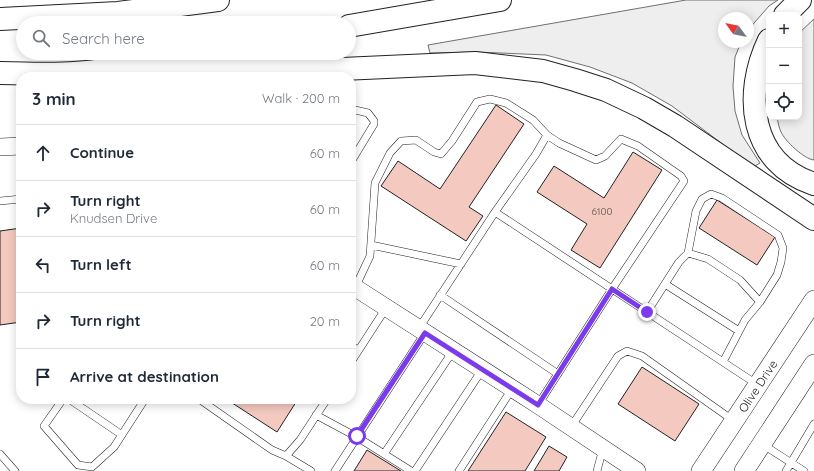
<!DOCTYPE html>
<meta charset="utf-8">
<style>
:root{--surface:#fff;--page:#f2f2f3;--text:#1f2937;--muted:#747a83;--line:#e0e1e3}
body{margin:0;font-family:Quicksand,sans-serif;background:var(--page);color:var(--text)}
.controls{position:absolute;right:12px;top:12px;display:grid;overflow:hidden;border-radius:8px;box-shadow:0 2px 10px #0003}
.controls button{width:36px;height:36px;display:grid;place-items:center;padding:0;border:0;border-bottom:1px solid var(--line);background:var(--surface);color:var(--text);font:20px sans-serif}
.compass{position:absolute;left:718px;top:12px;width:36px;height:36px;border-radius:50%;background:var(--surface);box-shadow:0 2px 10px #0003;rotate:303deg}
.stop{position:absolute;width:12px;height:12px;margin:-9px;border:3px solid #7c3aed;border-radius:50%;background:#fff}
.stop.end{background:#7c3aed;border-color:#fff;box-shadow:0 1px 4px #0008}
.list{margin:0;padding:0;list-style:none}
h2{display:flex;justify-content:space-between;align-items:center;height:52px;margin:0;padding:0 16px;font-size:17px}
h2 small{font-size:13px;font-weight:400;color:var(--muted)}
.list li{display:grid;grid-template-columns:26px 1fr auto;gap:12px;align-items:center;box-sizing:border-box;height:56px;padding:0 16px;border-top:1px solid var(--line)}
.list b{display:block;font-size:15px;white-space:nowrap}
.list p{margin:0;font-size:13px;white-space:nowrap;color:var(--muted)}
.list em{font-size:13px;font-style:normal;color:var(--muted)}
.icon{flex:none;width:22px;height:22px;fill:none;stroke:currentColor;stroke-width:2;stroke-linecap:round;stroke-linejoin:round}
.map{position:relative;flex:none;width:814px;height:471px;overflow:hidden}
.search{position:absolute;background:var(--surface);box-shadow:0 2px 10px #0003;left:16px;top:16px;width:340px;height:44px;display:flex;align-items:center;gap:10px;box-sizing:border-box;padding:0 14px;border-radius:22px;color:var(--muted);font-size:15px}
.panel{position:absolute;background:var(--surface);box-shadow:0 2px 10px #0003;left:16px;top:72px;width:340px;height:332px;border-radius:16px}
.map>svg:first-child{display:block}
.green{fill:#eee;stroke:#6f6f6f}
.building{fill:#f3c9c0;stroke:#222}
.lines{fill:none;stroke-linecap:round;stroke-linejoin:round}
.service-casing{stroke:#222;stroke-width:8}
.tertiary-casing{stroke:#222;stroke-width:18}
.secondary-casing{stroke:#222;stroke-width:20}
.motorway-casing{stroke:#222;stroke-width:24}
.service{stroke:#fff;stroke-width:7}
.tertiary{stroke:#fff;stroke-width:17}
.secondary{stroke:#fff;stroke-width:19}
.motorway{stroke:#fff;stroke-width:22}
.route{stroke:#7c3aed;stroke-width:5}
.labels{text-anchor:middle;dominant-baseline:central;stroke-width:3;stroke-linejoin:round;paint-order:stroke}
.number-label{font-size:10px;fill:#564c4a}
.street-label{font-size:12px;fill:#222;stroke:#fff}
</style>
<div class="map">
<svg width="814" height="471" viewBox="0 0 814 471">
<rect width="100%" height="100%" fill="#fff"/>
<path class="green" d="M686 0H778L769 6 748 30V18H724V42H741L735 57 733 86 735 111 742 135 760 163 753 167 672 106 632 83 590 67 546 55 477 52 430 53 428 45Z
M814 19V160C804 159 785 141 781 132 779 128 778 122 777 117H799V33Z"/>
<path class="building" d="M496 105 524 124 469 207 483 216 466 241 381 186 398 161 440 189Z
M633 152 662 170 600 268 571 250 587 224 537 192 554 166 604 198Z
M717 200 775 237 757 265 699 228Z
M21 228V322L0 325V231Z
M642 367 699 404 675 441 618 404Z
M226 399H298L277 432Z
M506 412 546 437 525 471H468Z
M549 446 567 457 559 471H534Z
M367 450 401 471H354Z"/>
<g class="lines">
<defs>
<path id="service" d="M351 109 368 113 374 121V124L351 162
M0 201 21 199
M495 212 536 154 547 135 559 143 596 160 605 156 621 139 638 146 681 176 684 181 612 289 538 405
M371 245 461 264
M688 253 696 211 702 199 711 194 722 198 778 235 783 248 781 262 777 275 760 302
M665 284 739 331
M355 288 370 256 375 183 390 153 401 141 416 140 434 152 441 154 452 141 477 102 490 99 506 103 533 120 547 135
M440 295 558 374
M647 312 679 262 688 253 708 259 740 280 760 302 745 320 723 362
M419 328 495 212 758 385
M351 346 358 350
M351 362 386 308
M63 399 44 426 78 465 92 467 114 447 145 399
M69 399 122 435
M199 399 272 450 286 456 300 440 327 399
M316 415 357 437 411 471
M571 427 618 356 627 351 642 356 734 421
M762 444 804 471
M0 454 15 471
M384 454 453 351
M286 456 311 471
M335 471 425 333
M415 471 482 370
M459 471 512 389
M597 471 603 448
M786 471 814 424"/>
<path id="tertiary" d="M0 147 21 146
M351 285 538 405 637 471"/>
<g id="secondary">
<path id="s1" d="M701 471 814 300"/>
<path d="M744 471 814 364"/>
</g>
<path id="motorway" d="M785 15 800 0
M0 19 118 13 218 0
M349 26 500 0
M769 40C743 94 749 163 814 184
M157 60 198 53
M95 71 342 69 475 63 543 71 575 80 606 90 644 108 675 126 814 219
M0 73C36 74 74 75 110 69"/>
</defs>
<use href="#service" class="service-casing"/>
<use href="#tertiary" class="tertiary-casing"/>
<use href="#secondary" class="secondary-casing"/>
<use href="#motorway" class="motorway-casing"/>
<use href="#service" class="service"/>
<use href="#tertiary" class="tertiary"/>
<use href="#secondary" class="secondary"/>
<use href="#motorway" class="motorway"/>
</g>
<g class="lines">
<path class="route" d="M357 436 425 333 538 405 612 289 647 312"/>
</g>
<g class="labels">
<g class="number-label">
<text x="602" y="211">6100</text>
</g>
<g class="street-label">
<text stroke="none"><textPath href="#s1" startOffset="102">Olive Drive</textPath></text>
</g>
</g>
</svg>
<div class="controls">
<button>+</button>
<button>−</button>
<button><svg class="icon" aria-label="locate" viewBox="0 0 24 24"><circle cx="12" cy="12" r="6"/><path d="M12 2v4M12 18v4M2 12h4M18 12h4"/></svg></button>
</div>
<svg class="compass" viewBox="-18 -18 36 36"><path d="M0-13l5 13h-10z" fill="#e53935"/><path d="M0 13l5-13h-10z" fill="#747a83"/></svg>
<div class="stop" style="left:357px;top:436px"></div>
<div class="stop end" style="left:647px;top:312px"></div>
<div class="search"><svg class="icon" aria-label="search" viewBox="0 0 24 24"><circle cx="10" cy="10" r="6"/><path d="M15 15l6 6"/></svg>Search here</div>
<section class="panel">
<h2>3 min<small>Walk · 200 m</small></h2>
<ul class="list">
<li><svg class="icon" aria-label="ahead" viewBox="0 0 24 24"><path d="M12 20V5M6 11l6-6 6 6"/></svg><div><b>Continue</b></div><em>60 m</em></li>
<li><svg class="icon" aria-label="right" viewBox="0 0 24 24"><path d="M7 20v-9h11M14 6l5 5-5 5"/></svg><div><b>Turn right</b><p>Knudsen Drive</p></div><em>60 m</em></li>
<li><svg class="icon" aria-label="left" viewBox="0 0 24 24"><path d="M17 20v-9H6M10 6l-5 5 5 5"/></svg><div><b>Turn left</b></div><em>60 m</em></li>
<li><svg class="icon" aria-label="right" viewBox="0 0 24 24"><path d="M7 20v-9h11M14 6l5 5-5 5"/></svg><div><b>Turn right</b></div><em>20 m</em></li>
<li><svg class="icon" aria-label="arrive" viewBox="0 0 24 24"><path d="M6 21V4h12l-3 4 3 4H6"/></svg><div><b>Arrive at destination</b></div></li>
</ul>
</section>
</div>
